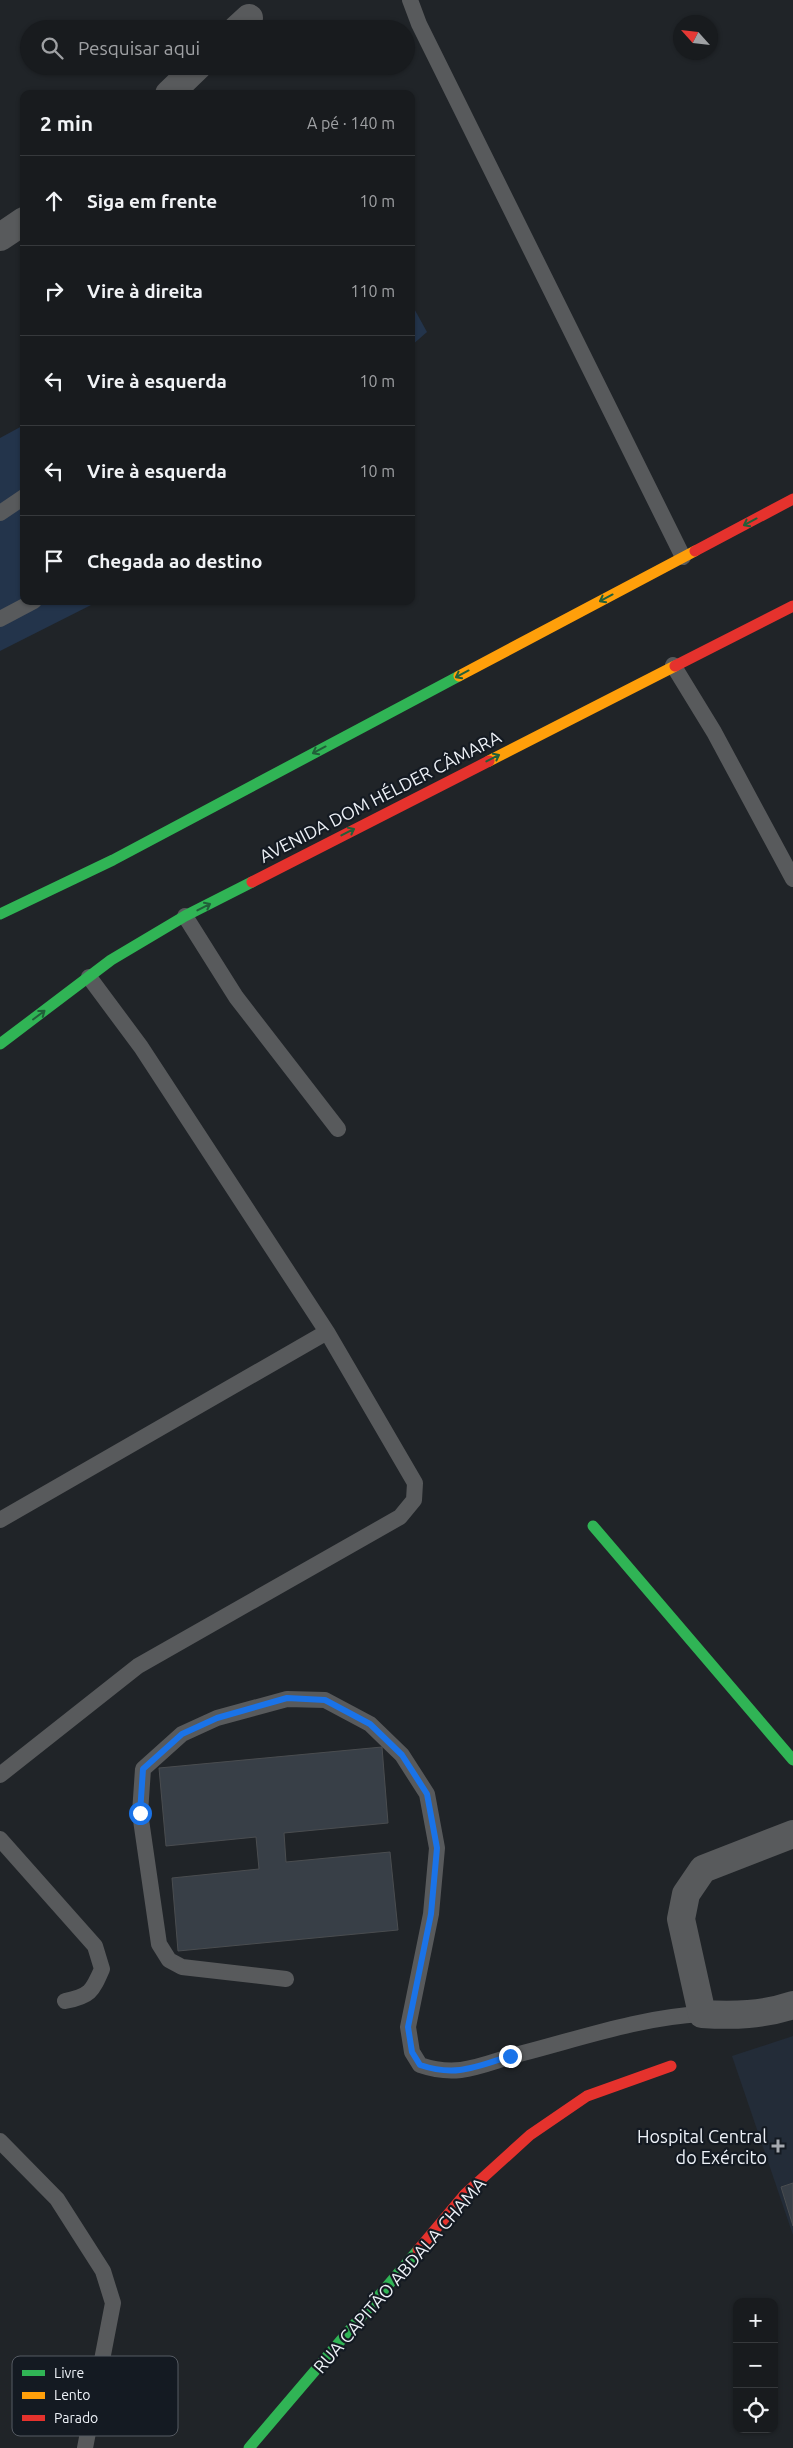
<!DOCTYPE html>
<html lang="pt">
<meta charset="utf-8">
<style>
:root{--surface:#181b1e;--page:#212427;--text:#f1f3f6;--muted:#9fa1a4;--line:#36393c}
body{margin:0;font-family:Ubuntu,sans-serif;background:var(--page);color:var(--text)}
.controls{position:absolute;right:15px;bottom:15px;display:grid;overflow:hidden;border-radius:10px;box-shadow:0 1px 4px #0004}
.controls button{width:45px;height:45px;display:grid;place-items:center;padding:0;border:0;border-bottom:1px solid var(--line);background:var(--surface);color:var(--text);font:25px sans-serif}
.compass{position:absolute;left:673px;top:15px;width:45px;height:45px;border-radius:50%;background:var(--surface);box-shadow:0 1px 4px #0004;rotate:297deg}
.stop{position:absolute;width:15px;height:15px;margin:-11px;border:4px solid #1a73e8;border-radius:50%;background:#fff}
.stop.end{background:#1a73e8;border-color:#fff;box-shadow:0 1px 5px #0008}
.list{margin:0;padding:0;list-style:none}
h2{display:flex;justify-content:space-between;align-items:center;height:65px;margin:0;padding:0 20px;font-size:21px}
h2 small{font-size:16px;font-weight:400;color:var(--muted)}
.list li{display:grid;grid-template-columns:32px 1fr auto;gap:15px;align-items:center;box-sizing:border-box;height:90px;padding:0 20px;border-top:1px solid var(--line)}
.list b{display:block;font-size:19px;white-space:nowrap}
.list em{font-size:16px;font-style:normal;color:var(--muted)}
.icon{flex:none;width:28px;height:28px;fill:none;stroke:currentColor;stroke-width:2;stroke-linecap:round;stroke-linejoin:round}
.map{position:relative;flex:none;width:793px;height:2448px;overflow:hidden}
.search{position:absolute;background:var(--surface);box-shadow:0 1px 4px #0004;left:20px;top:20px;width:395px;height:55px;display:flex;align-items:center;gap:12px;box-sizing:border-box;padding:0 18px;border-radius:28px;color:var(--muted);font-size:19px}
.panel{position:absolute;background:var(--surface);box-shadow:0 1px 4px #0004;left:20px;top:90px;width:395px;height:515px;border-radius:10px}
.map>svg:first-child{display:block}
.built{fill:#232c38}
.green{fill:#23344b}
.building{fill:#383f47;stroke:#4a4d50}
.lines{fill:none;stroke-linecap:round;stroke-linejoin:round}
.lane{stroke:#585a5c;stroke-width:16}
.street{stroke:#585a5c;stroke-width:28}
.fast{stroke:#30b455;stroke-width:11}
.slow{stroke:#ff9f0a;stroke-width:11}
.jam{stroke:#e5322d;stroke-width:11}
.oneway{stroke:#215f39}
.route{stroke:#1a73e8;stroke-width:6}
.poi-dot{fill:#a5a9af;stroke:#141a22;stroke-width:2}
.labels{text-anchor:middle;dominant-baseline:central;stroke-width:4.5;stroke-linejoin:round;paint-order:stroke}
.street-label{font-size:18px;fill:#edf1f7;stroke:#141a22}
.poi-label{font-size:18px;fill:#edf1f7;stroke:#141a22;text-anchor:end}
.key{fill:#141a22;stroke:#555a62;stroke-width:1}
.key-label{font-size:14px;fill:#edf1f7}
</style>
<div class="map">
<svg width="793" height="2448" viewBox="0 0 793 2448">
<rect width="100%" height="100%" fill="#202428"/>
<path class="built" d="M793 2036V2235L732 2056Z"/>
<path class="green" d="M411 303 427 332 411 346Z
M24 425V601H99L0 651V438Z"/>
<path class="building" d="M382 1747 388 1823 284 1833 286 1862 390 1852 398 1930 178 1951 172 1878 259 1869 256 1837 166 1846 159 1768Z
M793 2183V2226L781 2187Z"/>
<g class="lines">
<path class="lane" d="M410 0 419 24 683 557
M0 513 24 497
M0 619 34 601
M673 665 714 732 793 879
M185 916 236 997 338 1129
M0 1520 327 1332
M0 1775 138 1666 400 1517 414 1500 415 1483 327 1332 141 1047 89 977
M0 1839 95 1946 102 1969C92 1992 90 1996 65 2001
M286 1979 182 1967 169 1960 159 1944 140 1813 143 1769 182 1734 217 1718 287 1699 325 1700 370 1724 402 1755 427 1794 437 1848 431 1914 408 2027 412 2052 420 2065C461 2079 484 2063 523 2053 581 2038 642 2017 702 2014
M0 2141 57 2199 103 2271 113 2303 85 2448"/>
<path class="street" d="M237 29 249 18
M169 94 198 66
M0 237 24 221
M793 1834 703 1869 686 1894 681 1919 702 2014C734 2016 763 2015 793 2005"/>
<path class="fast" d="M0 914 113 860 459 676
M0 1044 111 960 185 916 252 882
M593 1526 793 1760
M249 2448 418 2250"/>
<path class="slow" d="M459 676 695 551
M489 761 675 666"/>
<path class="jam" d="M695 551 793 499
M675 666 793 606
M252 882 489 761
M418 2250 465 2194 530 2135 587 2096 671 2066"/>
</g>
<defs><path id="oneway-shaft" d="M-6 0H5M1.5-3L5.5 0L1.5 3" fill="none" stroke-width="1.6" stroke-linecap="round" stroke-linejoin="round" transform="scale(1.25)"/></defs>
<g class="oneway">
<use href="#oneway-shaft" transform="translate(750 522) rotate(152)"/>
<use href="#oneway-shaft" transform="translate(606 598) rotate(152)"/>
<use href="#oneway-shaft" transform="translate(462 674) rotate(152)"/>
<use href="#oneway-shaft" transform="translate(319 750) rotate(152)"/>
<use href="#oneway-shaft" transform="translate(493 758) rotate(-27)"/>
<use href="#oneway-shaft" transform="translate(348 832) rotate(-27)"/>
<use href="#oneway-shaft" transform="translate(204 907) rotate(-27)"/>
<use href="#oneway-shaft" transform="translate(39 1015) rotate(-37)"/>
</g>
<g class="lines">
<path class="route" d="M140 1813 143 1769 182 1734 217 1718 287 1698 325 1700 370 1724 402 1755 427 1794 437 1848 431 1914 408 2027 412 2052 420 2065C456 2077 475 2067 510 2056"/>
</g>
<path class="poi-dot" d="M775.5 2138.5h5v5h5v5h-5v5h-5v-5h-5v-5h5z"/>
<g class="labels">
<g class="street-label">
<text transform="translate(380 796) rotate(-27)">AVENIDA DOM HÉLDER CÂMARA</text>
<text transform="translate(399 2275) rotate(-49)">RUA CAPITÃO ABDALA CHAMA</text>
</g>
<g class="poi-label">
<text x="767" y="2136">Hospital Central<tspan x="767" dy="21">do Exército</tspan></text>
</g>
</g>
<rect x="12" y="2356" width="166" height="80" rx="8" class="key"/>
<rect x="22" y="2370" width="23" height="6" fill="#30b455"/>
<rect x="22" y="2392" width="23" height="7" fill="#ff9f0a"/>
<rect x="22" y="2415" width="23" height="6" fill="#e5322d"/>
<g class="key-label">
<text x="54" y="2378">Livre</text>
<text x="54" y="2400">Lento</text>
<text x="54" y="2423">Parado</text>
</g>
</svg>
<div class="controls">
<button>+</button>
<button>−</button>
<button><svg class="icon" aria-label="locate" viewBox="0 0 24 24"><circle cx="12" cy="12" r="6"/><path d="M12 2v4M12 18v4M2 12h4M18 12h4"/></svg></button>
</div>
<svg class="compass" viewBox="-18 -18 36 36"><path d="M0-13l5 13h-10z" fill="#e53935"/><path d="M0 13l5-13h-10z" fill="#9fa1a4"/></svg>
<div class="stop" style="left:140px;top:1813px"></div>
<div class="stop end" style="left:510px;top:2056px"></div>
<div class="search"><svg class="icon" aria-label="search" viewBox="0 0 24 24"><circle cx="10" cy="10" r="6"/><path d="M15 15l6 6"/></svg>Pesquisar aqui</div>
<section class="panel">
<h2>2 min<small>A pé · 140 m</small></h2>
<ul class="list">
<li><svg class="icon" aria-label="ahead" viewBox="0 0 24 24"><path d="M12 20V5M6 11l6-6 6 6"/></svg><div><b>Siga em frente</b></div><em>10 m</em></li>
<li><svg class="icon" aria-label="right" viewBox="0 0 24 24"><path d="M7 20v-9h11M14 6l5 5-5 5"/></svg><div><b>Vire à direita</b></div><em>110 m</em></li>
<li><svg class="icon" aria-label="left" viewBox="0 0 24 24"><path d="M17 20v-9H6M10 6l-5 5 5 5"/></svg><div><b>Vire à esquerda</b></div><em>10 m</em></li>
<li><svg class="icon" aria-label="left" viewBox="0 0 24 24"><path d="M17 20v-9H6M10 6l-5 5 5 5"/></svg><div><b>Vire à esquerda</b></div><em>10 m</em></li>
<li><svg class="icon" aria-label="arrive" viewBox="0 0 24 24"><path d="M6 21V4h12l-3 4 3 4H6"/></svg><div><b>Chegada ao destino</b></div></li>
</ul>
</section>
</div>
